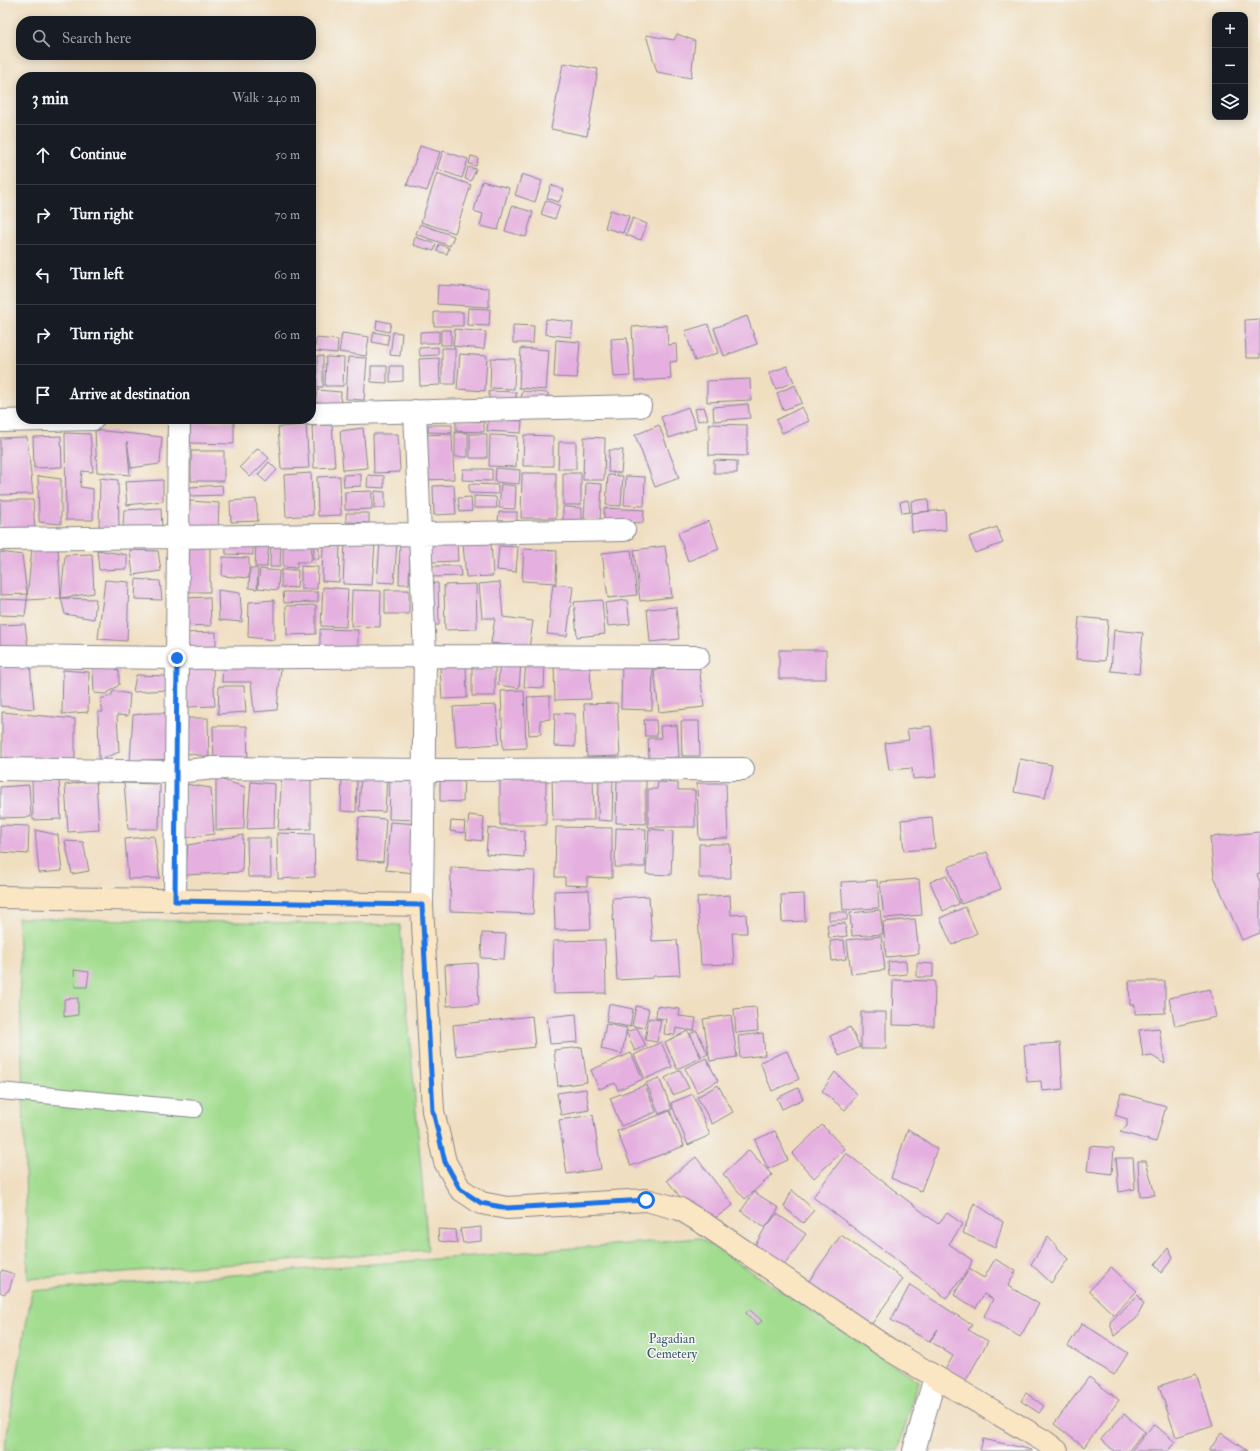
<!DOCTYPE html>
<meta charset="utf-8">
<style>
:root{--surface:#171b24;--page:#242831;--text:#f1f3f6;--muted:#9ea1a6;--line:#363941}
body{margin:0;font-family:"IM FELL Double Pica",serif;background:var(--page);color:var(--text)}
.controls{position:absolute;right:12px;top:12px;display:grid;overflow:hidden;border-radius:8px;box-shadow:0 2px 10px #0003}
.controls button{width:36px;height:36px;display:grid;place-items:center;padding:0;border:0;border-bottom:1px solid var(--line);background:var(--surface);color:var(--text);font:20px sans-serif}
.stop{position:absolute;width:12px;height:12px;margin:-9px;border:3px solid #1a73e8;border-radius:50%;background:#fff}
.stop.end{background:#1a73e8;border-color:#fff;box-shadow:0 1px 4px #0008}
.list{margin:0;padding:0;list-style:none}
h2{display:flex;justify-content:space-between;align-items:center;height:52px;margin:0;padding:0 16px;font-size:17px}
h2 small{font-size:13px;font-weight:400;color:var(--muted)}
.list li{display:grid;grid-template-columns:26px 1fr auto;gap:12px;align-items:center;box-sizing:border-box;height:60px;padding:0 16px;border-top:1px solid var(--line)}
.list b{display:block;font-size:15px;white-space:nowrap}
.list em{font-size:13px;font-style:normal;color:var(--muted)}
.icon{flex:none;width:22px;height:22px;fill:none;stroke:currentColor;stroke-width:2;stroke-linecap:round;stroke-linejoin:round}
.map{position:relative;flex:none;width:1260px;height:1451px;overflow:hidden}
.search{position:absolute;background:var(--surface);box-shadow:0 2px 10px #0003;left:16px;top:16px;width:300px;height:44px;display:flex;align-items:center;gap:10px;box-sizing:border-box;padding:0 14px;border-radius:16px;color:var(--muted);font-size:15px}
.panel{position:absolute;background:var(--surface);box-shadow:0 2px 10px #0003;left:16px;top:72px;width:300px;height:352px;border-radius:16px}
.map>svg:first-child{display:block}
.green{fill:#a2dc8e;stroke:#5e8676}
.building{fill:#e5b0df}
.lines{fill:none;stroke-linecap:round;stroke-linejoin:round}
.lane-casing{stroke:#86868f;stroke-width:18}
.street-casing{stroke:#86868f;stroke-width:24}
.secondary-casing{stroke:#86868f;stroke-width:24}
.lane{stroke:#fff;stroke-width:16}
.street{stroke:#fff;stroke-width:22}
.secondary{stroke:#fbe6c4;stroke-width:22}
.route{stroke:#1a73e8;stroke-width:5}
.labels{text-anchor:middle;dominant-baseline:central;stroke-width:3;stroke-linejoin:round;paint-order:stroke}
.park-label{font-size:13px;fill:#3d5a6a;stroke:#f6f6f2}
</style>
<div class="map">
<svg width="1260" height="1451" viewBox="0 0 1260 1451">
<rect width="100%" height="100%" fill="#f6f6f2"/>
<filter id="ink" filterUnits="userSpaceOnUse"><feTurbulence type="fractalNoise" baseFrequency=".025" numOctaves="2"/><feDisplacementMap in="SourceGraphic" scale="8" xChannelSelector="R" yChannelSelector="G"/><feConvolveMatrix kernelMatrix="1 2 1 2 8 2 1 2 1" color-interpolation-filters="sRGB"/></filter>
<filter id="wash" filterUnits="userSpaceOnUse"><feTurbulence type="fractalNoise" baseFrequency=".012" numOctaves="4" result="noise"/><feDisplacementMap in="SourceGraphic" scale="16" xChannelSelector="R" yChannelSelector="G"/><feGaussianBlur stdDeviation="0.9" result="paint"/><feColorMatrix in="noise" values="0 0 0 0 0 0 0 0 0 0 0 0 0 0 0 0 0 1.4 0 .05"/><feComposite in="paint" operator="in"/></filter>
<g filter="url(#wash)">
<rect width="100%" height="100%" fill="#f0dec0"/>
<path class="green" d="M18 918 400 925 428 1250 28 1279Z
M700 1238 918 1381 898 1451H4L32 1291Z"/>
<g id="blocks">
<path class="building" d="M677 34 695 41 691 78 657 72 646 35 674 40Z
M563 63 598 69 587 136 551 129Z
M420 146 440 152 427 191 407 185Z
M443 151 468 159 462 178 437 169Z
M471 156 478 158 476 166 469 164Z
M468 167 476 169 471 181 465 179Z
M437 173 471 185 455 233 421 222Z
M522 174 542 181 535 202 515 195Z
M482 181 509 188 498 230 480 226 483 214 474 211Z
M551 185 564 190 559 202 547 198Z
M546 200 560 206 555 219 541 214Z
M512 206 533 212 526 237 505 231Z
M610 210 629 216 623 233 605 228Z
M633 218 647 224 641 240 626 235Z
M420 224 454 236 450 246 416 234Z
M415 237 436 244 434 251 413 245Z
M439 244 449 248 447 254 437 251Z
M438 285 489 288V307L437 304Z
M468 308 490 309 489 326 467 325Z
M434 312H463V326H434Z
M747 316 757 344 724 356 714 328Z
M546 319 573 322 571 337 545 334Z
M1260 319V358H1246L1245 320Z
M377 320 391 323 389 332 376 329Z
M708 324 718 353 695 361 685 331Z
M513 325 534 326 533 343H513Z
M667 325 668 345 676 344 677 361 670 362 671 379 635 381 632 327Z
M311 326H313L312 349H311Z
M455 329 486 332 484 349 453 346Z
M441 330H451V345H441Z
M439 331V343H420V332Z
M374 332 389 335 387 345 372 342Z
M393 332 402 333 400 356 390 355Z
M342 333 369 337 366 356 339 352Z
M316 338 338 340 337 353 315 351Z
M627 338 630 376 614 377 611 339Z
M556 340 580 342 577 378 554 377Z
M438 347V355L420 356 419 348Z
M442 348H455V384H442Z
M521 348 549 350 546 390 519 388Z
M460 354 487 356 485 391 457 389Z
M317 356H323V387H317Z
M326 357 344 358 343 386H325Z
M348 357 367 358 364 400 346 399Z
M439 358 440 385 420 386 419 359Z
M491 358 515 359 514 389 490 388Z
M371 366H387V383L371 382Z
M390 366H403V381L390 382Z
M787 366 794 382 776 389 769 373Z
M311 376H313V394H311Z
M750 379 751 400 707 402V381Z
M795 385 802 403 783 410 777 393Z
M317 390 341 392 340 408 315 406Z
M489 391 516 392V406H489Z
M522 391 548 393 547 405 521 403Z
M748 404 750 418 714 421 713 407Z
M688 407 696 428 669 438 661 417Z
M704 407 708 419 698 421 695 409Z
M802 407 809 421 782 433 776 420Z
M488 419 522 421 521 433 487 431Z
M190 421 234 422V444L190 443Z
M456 421 484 422V432L456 431Z
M709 424 747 425V456L709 455Z
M306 425 309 468 281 469 278 427Z
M332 425 335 467 314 468 312 426Z
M428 425H452V433L428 432Z
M659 425 679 478 655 487 635 435Z
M363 428 367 468 343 470 340 431Z
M95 430 162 437 160 464 131 468 127 441 130 475 97 472Z
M455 432 468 433V457H455Z
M65 433 90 434 93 472 82 471 80 487 93 489V520H66Z
M373 434H398L400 472 374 473Z
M452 434 454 479 422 480 420 435Z
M470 434H487V458H470Z
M490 435 517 436 516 467 489 466Z
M524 435 553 436V466H523Z
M61 436 62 467 34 468 33 437Z
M27 437 33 494 0 495V438Z
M584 437 605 438 604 480H583Z
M559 442H576V469H558Z
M258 448 269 458 250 477 240 467Z
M609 450H623L621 473 608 472Z
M191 451H224V481H191Z
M714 460 737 461V473H714Z
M269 462 277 470 266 482 258 475Z
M496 468 520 470 519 484 495 482Z
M463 469H492V481L462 480Z
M311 473 313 515 286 517 284 475Z
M522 473H556V518H521Z
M563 473H581V505H563Z
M361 474V486L344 487 343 475Z
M368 475 384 476V488L367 487Z
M608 475 623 476 621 506 606 505Z
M38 476 61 479V524L39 522Z
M340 476 341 515 318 516 317 477Z
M626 476 645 477 644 506 624 505Z
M100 478 118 480 119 527 99 529Z
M163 480V501L127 505 125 482Z
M586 483 602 484 600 521 584 520Z
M469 484 498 485V494L469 493Z
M501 484 516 486 515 509 499 508Z
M222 485 223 495 190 496V487Z
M454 485 456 514 434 515 433 486Z
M372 491V509L345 510V492Z
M375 491 385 492V508H374Z
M474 496 496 497 497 508H474Z
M471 497 472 511 460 512 458 498Z
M256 499 258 521 231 522 230 501Z
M928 499 929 511 912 513 911 501Z
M0 500H33L35 530 1 528Z
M908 500 910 512 902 513 900 502Z
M190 501 219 503 218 529 188 527Z
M563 507 582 508V521H563Z
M161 508 162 530 123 527 124 510Z
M604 508 644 510 643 523 604 521Z
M945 510 946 530 912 532 911 513Z
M499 512H517V522L498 521Z
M346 513H369V523L346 522Z
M709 521 719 549 688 561 678 533Z
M997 527 1003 543 975 553 969 537Z
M256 539 269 540 267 567H255Z
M271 539 281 540 280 567H270Z
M283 540H312L311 562H297V568L283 567Z
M226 541 253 542V555L226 554Z
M345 541 375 543 372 585 343 584Z
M400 541H410L409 584H399Z
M457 541 458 561 430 562V543Z
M314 542H319V559H313Z
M323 542 340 543 339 582 322 581Z
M380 542 397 543 394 583 377 582Z
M491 542 493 576 466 577 463 544Z
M183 545 210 546V592H183Z
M499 546 518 547 516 572 497 570Z
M665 546 672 597 640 601 634 550Z
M58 547 61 598 27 600 32 548Z
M524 549 557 551 556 583 522 581Z
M97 550 127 555V569L99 570Z
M130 550 158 551 161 571 133 575Z
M631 550 637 595 608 598 602 553Z
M0 552 22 555 27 594 0 595Z
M92 554 94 593 61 598 65 555Z
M223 557 249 558V578L222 576Z
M301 566 318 567 317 589H301Z
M432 566H460L461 576 432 577Z
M250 568 258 569 257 589 249 588Z
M260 569 279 571 278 590 258 588Z
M281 570H298L297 588 281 587Z
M136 579 160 581 162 600 135 599Z
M105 580 129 582 127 641 98 639Z
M500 582 503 617 533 621 529 648 491 643 495 618H482L479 584Z
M426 583H438L439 625H426Z
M476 584 477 629 445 630 444 585Z
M553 584 573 586 567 636 547 634Z
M323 587 348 589 346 627 321 626Z
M218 590 240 593 242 622 219 620Z
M352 590 381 591 380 627 351 626Z
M385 590H409V614H385Z
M283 592H318V602L284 603Z
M210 597 211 626 183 625V598Z
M61 598 96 599 94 619 65 614Z
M0 599 27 600 25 616 0 615Z
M274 600V640L248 637 249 602Z
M602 600 605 634 577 637 574 602Z
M627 600 630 624 608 626 605 603Z
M316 605V634L287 635 286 606Z
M676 607 679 639 650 642 647 609Z
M1079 617 1108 620 1105 661 1076 659Z
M25 624 28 647 0 649V625Z
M320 629 358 630V648L320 647Z
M1114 630 1143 633 1139 674 1111 671Z
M216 632V652L182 653V633Z
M779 650H826V679H779Z
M500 660 521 662 519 688 498 685Z
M0 661 30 664 34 709 0 706Z
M472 661H495V696H472Z
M526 661 545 662 544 688 524 687Z
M223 662 281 667 277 710 254 712 251 682H222Z
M590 663 591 699 555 700 554 664Z
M622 663 653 664 652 710 621 709Z
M107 664 119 671V685L106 694 94 693 93 668Z
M699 665 704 707 659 712 654 670Z
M213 666 215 706 188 707 185 667Z
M466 666 467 698 442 699 440 667Z
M63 670 89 672 88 712 62 714Z
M136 675 166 676 167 690 133 692Z
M219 686H244L246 712 218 714Z
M524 690 526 748 503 749 501 691Z
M113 691 130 694 128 716 117 715 119 752 99 760 98 712H103L100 699 111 696Z
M550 696V719L540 720 541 734 529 735 527 697Z
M617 703 620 756 587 757 584 704Z
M496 705 499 744 456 747 453 707Z
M2 712 75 719V765L2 761Z
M151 713H168L171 759 130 761 133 715Z
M555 713 575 714V747L554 746Z
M188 718H208L209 757 186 753Z
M644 720H656L657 736H645Z
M681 721H699L700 756H682Z
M677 725 679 757 649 759 648 738H661L660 726Z
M213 726H247L248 767 214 768Z
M931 726 936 777 913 779 912 768 889 770 885 743 909 740 907 729Z
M1020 759 1052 765 1045 798 1014 792Z
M440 772 464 774 463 802 440 801Z
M361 774 387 776 385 812 359 811Z
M282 775 311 780V829L278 830Z
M552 776H593L594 820H553Z
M342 777 357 778 356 812 341 811Z
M390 777 419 778 418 820 389 819Z
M59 778 61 819 33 820 32 780Z
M216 778 245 787 244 829 216 830Z
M599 778H613L612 821 598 820Z
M617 779H646V824L616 823Z
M96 780 99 830 68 832 65 785Z
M500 780H546V825H500Z
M251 782 275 784 274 828 247 829Z
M658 782 678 783V790H695V827H648V789H657Z
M124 783 160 784 159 829H128Z
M697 783H726L728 838 699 839Z
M185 784 211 788 214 834 184 838Z
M29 785 31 817 0 818V787Z
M469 815 484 817 482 841 466 839Z
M359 817 386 819 383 862 356 860Z
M932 817 935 848 904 851 901 820Z
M451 821 465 822 464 833 450 831Z
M390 822 419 824 414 873 386 870Z
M0 825 29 826 28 854 0 852Z
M556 827 612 828V878L587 877V886L565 885V877H555Z
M488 828 525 831 524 857 486 854Z
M616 828 646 829 645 867H615Z
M649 829 673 831 671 875 646 874Z
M35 830 58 835 62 871 39 873Z
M1260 832V873L1257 874 1260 882V933L1242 940 1214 876 1210 837Z
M277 833 314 834 315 877 278 879Z
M243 835 242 872 185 875 188 845Z
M154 836 160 878 128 879 125 839Z
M247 838H270L271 877H248Z
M65 841 83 842 89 871 72 874Z
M699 844H730L731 878H699Z
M987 852 1001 889 961 904 948 867Z
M451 867 535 871 533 914 450 911Z
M946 875 959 904 943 911 930 882Z
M919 879 922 915 884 918 880 882Z
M877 880 879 908 843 910 841 882Z
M589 890 591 929 555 930 554 891Z
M804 894 805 921 782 922 781 895Z
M730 895 731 915 746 914 747 933H732L734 964 701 965 697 897Z
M649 896 652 941 677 940 680 975 653 976V978L617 980 612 898Z
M965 907 977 933 952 945 940 918Z
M880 910 883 934 852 936 850 913Z
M829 912H847V920H829Z
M915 919 919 954 886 957 883 922Z
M845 923 847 936 829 938 827 925Z
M482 933 506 934 504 959 481 958Z
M881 936 885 970 851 974 847 940Z
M605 940 606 993 554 994 553 941Z
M844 940 846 959 832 961 830 941Z
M906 961 907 974 889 976 888 962Z
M477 963 479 1004 447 1006 445 965Z
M917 963 933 964V977H917Z
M74 970 89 972 87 987H75Z
M893 980 935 981 934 1026 892 1025Z
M1129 981H1165V1013L1135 1014V1005H1130Z
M1210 989 1216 1017 1175 1026 1169 998Z
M78 998V1015L64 1017V999Z
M609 1004 633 1009 630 1027 606 1022Z
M636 1006 649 1009 645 1028 632 1026Z
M657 1006 680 1009 679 1016 696 1018 694 1031 676 1028 675 1035 664 1034 666 1019 656 1018Z
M756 1007 758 1031 736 1033 734 1009Z
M861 1012H886V1049H861Z
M576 1014 578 1042 550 1044 547 1017Z
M731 1015 737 1057 710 1061 703 1019Z
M532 1016 535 1047 456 1056 453 1025Z
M649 1018 661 1020 657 1042 645 1040Z
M606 1024 627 1028 622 1054 601 1049Z
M850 1027 860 1047 839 1056 830 1036Z
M637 1028 646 1046 635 1051 626 1032Z
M1159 1028 1165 1064 1152 1056 1143 1057 1139 1030Z
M688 1031 701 1058 677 1069 665 1042Z
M697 1031 708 1054 702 1057 690 1034Z
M763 1033 765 1055 740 1058 738 1036Z
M661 1042 672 1067 645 1079 634 1055Z
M1060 1043 1063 1089 1042 1091 1041 1081 1027 1082 1024 1045Z
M582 1047 587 1082 558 1086 554 1050Z
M787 1051 799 1079 772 1091 760 1062Z
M631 1053 643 1079 618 1090 615 1083 599 1089 591 1070Z
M706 1058 718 1081 697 1092 685 1068Z
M680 1070 689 1088 673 1095 665 1078Z
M835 1072 857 1094 845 1110 822 1091Z
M659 1078 672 1109 659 1114 646 1083Z
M645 1085 656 1112 621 1126 610 1098Z
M718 1085 733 1112 712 1124 697 1097Z
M798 1088 803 1099 782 1109 777 1098Z
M586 1089 589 1110 561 1115 557 1093Z
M1121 1093 1166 1106 1156 1142 1120 1132 1127 1126V1119L1115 1115Z
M693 1094 710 1135 688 1145 671 1103Z
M670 1111 684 1146 631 1166 617 1131Z
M593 1115 601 1169 567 1174 559 1120Z
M822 1125 845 1149 814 1178 792 1154Z
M908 1129 937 1149 921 1191 891 1178Z
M775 1131 788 1160 768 1169 755 1140Z
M1090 1146 1114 1148 1112 1174 1087 1171Z
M749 1150 772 1175 745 1199 723 1174Z
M846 1153 938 1224 947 1213 963 1224 949 1244 972 1260 969 1269 946 1298 813 1197Z
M696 1157 733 1205 706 1225 687 1206 667 1180Z
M1116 1158H1133L1135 1189 1119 1192Z
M1138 1161H1146L1155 1195 1140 1196Z
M792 1190 814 1210 803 1223 784 1207Z
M754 1192 779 1208 766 1227 777 1214 806 1234 783 1267 754 1247 765 1228 741 1211Z
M974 1203 1003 1222 995 1248 963 1233Z
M481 1227V1241L463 1243 460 1229Z
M438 1229 456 1230 457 1243 439 1241Z
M841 1235 903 1279 869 1328 807 1284Z
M1048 1237 1068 1259 1051 1283 1031 1264Z
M1168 1248 1173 1258 1161 1273 1155 1264Z
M995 1259 1016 1271 1008 1286 1039 1304 1020 1337 984 1316 993 1299 984 1294 976 1308 954 1295 969 1269 984 1278Z
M1111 1267 1137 1291 1114 1315 1089 1291Z
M2 1270 14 1274 9 1290 4 1294 0 1292V1274Z
M910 1285 972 1325 968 1330 988 1341 964 1384 944 1372 953 1356 930 1341 938 1329 929 1341 891 1320Z
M1138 1295 1144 1304 1136 1319 1114 1336 1110 1322Z
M749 1309 762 1321 757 1325 746 1313Z
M1082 1323 1128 1353 1114 1375 1068 1346Z
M1196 1374 1213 1425 1176 1437 1159 1386Z
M1089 1377 1119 1400 1084 1447 1054 1424Z
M1026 1393 1044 1406 1039 1413 1021 1401Z
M1124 1414 1145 1432 1128 1451H1114L1101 1439Z
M1154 1424 1175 1442 1168 1451H1131Z
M1221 1433 1247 1451H1209Z
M983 1439 1032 1450V1451H980Z"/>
</g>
</g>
<g filter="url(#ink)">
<use href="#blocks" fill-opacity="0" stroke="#86868f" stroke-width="1"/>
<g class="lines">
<defs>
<path id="lane" d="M0 1091 195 1109"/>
<path id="street" d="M415 411 425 656 422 905
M311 414 640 406
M0 421 93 419
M0 539 420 534 624 530
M0 656 177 658 425 656 698 657
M0 769 176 772 214 768 423 770 743 769
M175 901 179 419
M914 1451 935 1377"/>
<path id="secondary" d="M0 897 422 905 433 1111 445 1162 460 1189 481 1203 507 1208 646 1200 680 1209 706 1225 890 1350 1044 1441 1057 1451"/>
</defs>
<use href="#lane" class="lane-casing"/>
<use href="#street" class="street-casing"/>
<use href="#secondary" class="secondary-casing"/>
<use href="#lane" class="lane"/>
<use href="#street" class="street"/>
<use href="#secondary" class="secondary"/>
</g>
</g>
<g class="lines" filter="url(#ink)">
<path class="route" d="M177 658 175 901 422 905 433 1111 445 1162 460 1189 481 1203 507 1208 646 1200"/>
</g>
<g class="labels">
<g class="park-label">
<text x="672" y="1339">Pagadian<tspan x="672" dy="15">Cemetery</tspan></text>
</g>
</g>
</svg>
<div class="controls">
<button>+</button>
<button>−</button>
<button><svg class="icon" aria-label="layers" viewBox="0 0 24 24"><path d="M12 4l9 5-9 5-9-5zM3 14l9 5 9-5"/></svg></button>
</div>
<div class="stop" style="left:646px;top:1200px"></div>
<div class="stop end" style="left:177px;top:658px"></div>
<div class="search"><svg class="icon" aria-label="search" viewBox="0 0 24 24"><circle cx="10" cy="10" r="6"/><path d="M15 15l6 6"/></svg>Search here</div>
<section class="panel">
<h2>3 min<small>Walk · 240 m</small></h2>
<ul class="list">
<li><svg class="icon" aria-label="ahead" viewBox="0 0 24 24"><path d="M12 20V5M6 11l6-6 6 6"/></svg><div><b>Continue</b></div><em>50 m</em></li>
<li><svg class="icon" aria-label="right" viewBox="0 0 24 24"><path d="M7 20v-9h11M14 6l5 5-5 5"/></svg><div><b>Turn right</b></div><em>70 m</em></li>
<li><svg class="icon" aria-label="left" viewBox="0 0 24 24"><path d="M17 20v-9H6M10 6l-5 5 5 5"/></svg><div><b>Turn left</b></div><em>60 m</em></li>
<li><svg class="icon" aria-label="right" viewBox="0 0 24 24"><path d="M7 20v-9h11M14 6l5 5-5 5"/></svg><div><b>Turn right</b></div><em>60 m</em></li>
<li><svg class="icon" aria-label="arrive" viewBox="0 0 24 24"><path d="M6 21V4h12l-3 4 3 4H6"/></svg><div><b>Arrive at destination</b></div></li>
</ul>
</section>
</div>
